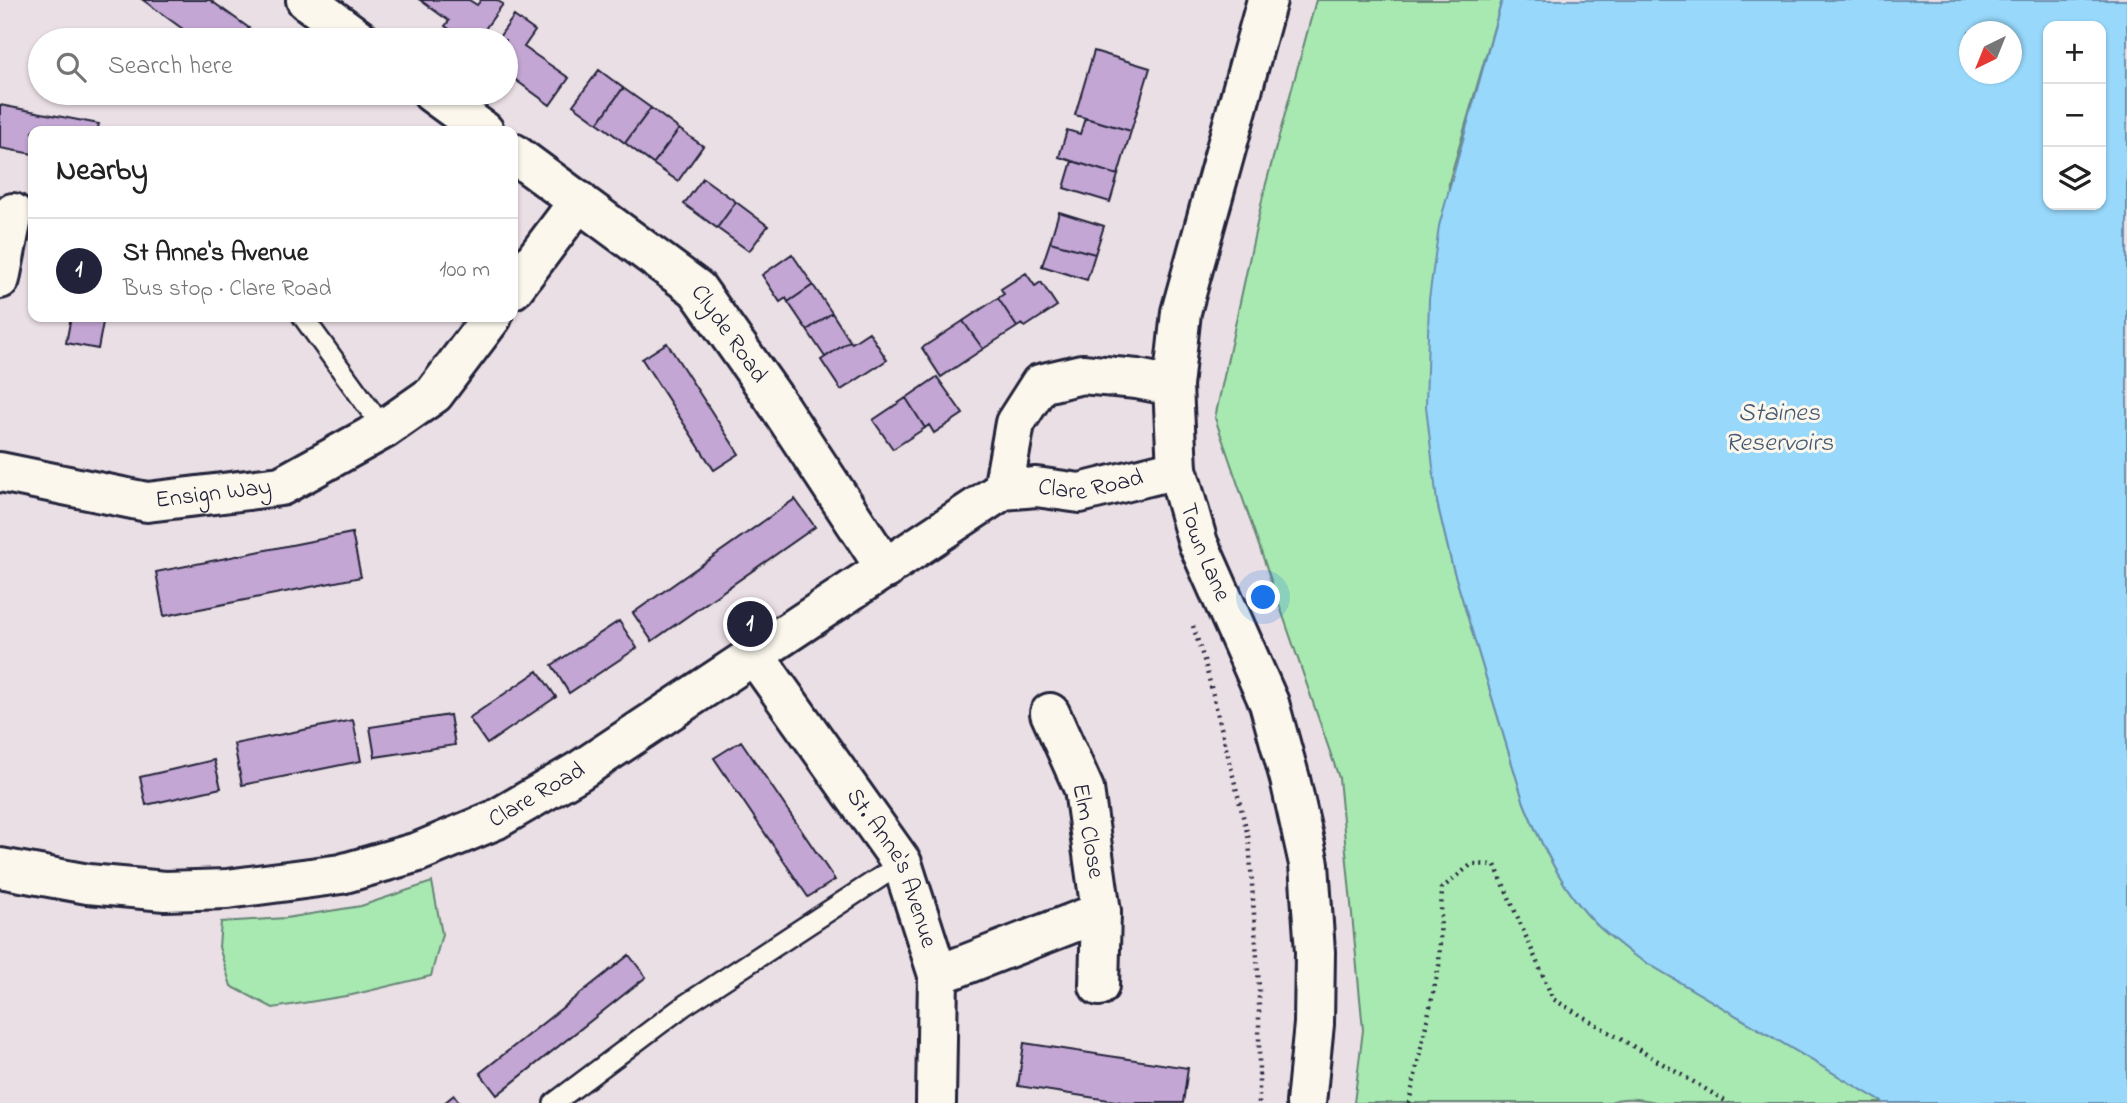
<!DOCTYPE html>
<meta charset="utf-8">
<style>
:root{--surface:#fff;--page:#f6f6f6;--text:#222;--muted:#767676;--line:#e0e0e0;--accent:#22223b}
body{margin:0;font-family:"Indie Flower",sans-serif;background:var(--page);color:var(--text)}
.controls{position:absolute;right:21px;top:21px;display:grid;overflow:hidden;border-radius:14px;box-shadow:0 2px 5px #0004}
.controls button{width:63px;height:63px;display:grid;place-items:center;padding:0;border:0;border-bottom:2px solid var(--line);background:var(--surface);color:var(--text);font:35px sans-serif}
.compass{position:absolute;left:1959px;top:21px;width:63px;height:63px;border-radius:50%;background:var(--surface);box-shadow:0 2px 5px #0004;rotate:223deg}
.you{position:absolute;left:1264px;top:598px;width:24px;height:24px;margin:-18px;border:5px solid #fff;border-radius:50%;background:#1a73e8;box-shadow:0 0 0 10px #1a73e833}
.badge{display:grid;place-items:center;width:46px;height:46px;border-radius:50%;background:var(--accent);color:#fff;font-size:23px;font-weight:700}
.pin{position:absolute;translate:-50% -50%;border:4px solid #fff;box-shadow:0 2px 7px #0006}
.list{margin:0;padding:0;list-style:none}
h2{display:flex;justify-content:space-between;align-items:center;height:91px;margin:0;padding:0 28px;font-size:30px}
h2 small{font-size:23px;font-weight:400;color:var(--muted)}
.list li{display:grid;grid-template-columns:46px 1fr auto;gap:21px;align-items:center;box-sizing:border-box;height:105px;padding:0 28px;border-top:2px solid var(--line)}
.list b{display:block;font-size:26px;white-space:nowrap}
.list p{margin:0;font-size:23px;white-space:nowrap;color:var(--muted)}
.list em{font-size:23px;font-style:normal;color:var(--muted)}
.icon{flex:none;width:38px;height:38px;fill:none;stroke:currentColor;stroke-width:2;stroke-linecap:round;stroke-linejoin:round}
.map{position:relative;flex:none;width:2127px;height:1103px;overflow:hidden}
.search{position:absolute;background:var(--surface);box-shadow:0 2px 5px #0004;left:28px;top:28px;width:490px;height:77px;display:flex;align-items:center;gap:18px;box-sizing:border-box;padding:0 24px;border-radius:38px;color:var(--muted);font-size:26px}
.panel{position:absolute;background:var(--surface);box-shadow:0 2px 5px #0004;left:28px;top:126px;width:490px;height:196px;border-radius:14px}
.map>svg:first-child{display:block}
.green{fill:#a8e8b1;stroke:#658576;stroke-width:2}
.water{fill:#98d8fa;stroke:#698fae;stroke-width:2;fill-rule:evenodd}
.building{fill:#c3a6d3;stroke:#22223b;stroke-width:2}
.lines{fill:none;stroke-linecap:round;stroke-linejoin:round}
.lane-casing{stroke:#22223b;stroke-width:24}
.street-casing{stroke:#22223b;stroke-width:44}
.secondary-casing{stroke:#22223b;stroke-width:44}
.path{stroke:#22223b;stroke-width:4.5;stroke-dasharray:2 5;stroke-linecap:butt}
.lane{stroke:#fbf7ec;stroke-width:19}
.street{stroke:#fbf7ec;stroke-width:38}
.secondary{stroke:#fbf7ec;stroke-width:38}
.labels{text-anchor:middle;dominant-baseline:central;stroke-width:6;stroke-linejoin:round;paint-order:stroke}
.street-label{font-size:24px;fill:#22223b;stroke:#fbf7ec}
.water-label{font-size:26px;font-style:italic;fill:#455974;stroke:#fbf7ec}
</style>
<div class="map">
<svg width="2127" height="1103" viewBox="0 0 2127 1103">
<rect width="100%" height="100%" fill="#eadfe4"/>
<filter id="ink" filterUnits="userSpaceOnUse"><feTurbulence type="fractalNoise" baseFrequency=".0143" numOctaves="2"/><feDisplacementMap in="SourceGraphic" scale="14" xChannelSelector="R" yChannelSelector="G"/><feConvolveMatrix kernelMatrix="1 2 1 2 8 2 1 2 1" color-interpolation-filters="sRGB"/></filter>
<g filter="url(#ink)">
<path class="green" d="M1316 0H1502L1449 182 1437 502 1452 565 1524 803C1542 846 1564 893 1598 926 1609 936 1621 945 1632 954L1884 1103H1659C1643 1099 1623 1096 1608 1103H1354L1363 1030 1339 778 1215 418 1264 191Z
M432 882 442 934 431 976 352 995 273 1008 231 986 219 947 221 922 286 918 361 906Z"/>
<path class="water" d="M1502 0H2127V1103H1884L1632 954C1621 945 1609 936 1598 926 1564 893 1542 846 1524 803L1452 565 1437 502 1426 406 1429 299 1439 226ZM2048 26H2101V205H2048ZM1969 32H2011V74H1969Z"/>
<path class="building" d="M143 0H210L249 28 240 40H198Z
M420 0H469L477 5 481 0H496L503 4 477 40H466L445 26 449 21Z
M514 16 535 31 524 47 569 78 550 105 506 73V40H497Z
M1094 51 1150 68 1131 131 1075 115Z
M599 70 623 88 598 123 573 105Z
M623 88 651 108 625 143 598 123Z
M0 105 99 124 97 131H33V154L0 148Z
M651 108 679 129 653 164 625 143Z
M1085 118 1131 131 1118 175 1059 157 1067 130 1080 134Z
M679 129 703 146 678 181 653 164Z
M1072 161 1118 175 1110 202 1064 188Z
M703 178 736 202 717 228 684 204Z
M736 202 768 226 749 251 717 228Z
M1059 212 1104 226 1095 254 1050 242Z
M1050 242 1095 254 1087 280 1042 266Z
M792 254 813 285 788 302 786 298 780 302 762 275Z
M1026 273 1035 286 1041 282 1057 306 1025 327 1022 324 1017 327 998 298 1004 294 1001 289Z
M813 285 832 313 807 330 788 302Z
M998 298 1017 327 983 349 963 321Z
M832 313 850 341 825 357 807 330Z
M71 317H104L98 349 66 343Z
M963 321 983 349 941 377 922 348Z
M869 332 887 360 841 390 821 360 850 341 852 343Z
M667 343 739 454 714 470 642 359Z
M937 377 963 414 934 433 929 425 925 428 906 398Z
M906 398 925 428 893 449 873 420Z
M795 499 815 527 652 641 633 613Z
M352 533 361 577 164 616 156 572Z
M619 621 637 648 569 693 552 665Z
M538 671 556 697 487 744 469 718Z
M450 715 455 745 375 757 370 727Z
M353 720 361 761 242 785 234 744Z
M741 741 835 880 808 897 714 758Z
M214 760 221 788 146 805 140 777Z
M629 955 646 977 497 1095 480 1073Z
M1024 1043 1188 1068 1183 1103H1128L1018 1086Z
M454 1095 460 1103H444Z"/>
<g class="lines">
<defs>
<path id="lane" d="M303 317 384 429
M554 1103 685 1005 902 863"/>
<g id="street">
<path d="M306 0 360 40"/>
<path d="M432 93 484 131"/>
<path id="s1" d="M513 153 697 289 773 397 886 569"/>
<path d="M0 279 13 213"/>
<path d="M513 289 579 201"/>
<path id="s2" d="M0 472 147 502 281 486 384 429 434 394 492 317"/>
<path d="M1003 490 1015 423 1040 384 1082 374 1137 379 1173 386"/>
<path id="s3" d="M755 656 902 863 938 975 936 1103"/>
<path id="s4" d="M0 868 88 884 165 891 227 889 341 874 418 852 495 820 579 771 1003 490 1036 487 1080 493 1177 469"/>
<path d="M938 975 1101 912 1084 789 1050 713"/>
<path d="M1099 986 1101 912"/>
</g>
<g id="secondary">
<path id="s5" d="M1267 0 1181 312 1173 386 1177 469 1198 543 1269 703 1290 779 1309 864 1315 952 1314 1024 1306 1103"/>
</g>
</defs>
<use href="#lane" class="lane-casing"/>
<use href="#street" class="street-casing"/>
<use href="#secondary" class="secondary-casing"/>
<path class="path" d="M1193 626 1205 663 1249 840 1259 987V1103
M1409 1103 1439 966 1442 888 1472 864 1495 865 1553 999 1729 1103"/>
<use href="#lane" class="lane"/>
<use href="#street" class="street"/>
<use href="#secondary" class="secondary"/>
</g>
</g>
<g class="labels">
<g class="street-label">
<text stroke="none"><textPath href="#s1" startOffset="284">Clyde Road</textPath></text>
<text stroke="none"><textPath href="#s4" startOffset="1202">Clare Road</textPath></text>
<text stroke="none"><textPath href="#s2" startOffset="217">Ensign Way</textPath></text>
<text stroke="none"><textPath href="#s5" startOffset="569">Town Lane</textPath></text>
<text stroke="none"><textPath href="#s4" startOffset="556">Clare Road</textPath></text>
<text transform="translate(1087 831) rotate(80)">Elm Close</text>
<text stroke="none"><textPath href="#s3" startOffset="254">St. Anne's Avenue</textPath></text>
</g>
<g class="water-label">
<text x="1779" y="414">Staines<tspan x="1779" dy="30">Reservoirs</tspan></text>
</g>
</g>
</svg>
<div class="controls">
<button>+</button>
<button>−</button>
<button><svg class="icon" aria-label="layers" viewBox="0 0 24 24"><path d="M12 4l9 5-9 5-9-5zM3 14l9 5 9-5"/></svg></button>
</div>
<svg class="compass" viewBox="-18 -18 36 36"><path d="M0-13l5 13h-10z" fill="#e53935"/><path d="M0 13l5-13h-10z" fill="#767676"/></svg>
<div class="you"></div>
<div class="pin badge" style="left:750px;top:624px">1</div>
<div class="search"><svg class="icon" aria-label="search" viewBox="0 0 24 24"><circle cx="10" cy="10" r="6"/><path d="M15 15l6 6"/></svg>Search here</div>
<section class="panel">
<h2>Nearby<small></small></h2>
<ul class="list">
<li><span class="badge">1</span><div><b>St Anne's Avenue</b><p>Bus stop · Clare Road</p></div><em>100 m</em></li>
</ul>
</section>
</div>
